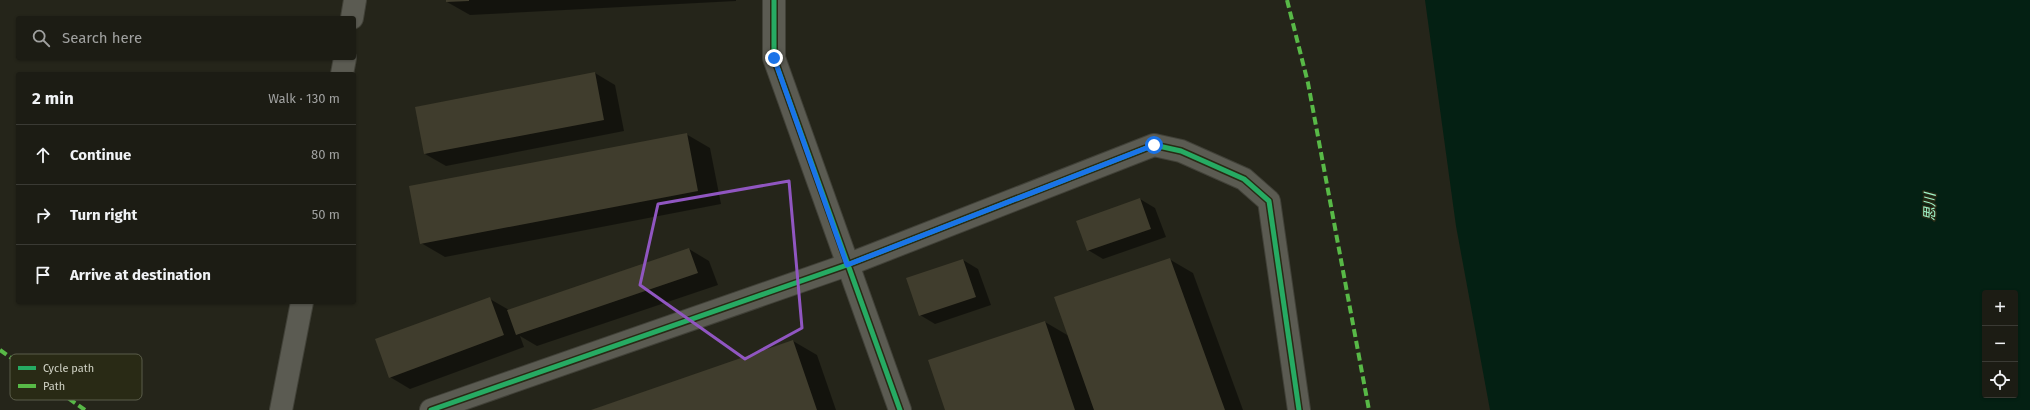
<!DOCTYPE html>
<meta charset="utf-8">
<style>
:root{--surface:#1c1c14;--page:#25251d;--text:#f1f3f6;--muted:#a0a1a0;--line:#3a3a34}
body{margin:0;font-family:"Fira Sans","Noto Sans JP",sans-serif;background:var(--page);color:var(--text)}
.controls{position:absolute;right:12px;bottom:12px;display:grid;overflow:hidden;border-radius:4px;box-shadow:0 1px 3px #0004}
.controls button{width:36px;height:36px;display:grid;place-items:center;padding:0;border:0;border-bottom:1px solid var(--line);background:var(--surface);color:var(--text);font:20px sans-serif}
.stop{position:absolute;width:12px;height:12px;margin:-9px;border:3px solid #1a73e8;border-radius:50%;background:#fff}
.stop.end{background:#1a73e8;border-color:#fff;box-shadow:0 1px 4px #0008}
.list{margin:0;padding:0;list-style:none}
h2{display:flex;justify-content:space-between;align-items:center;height:52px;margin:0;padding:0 16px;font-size:17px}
h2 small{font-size:13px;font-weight:400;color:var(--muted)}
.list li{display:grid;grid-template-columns:26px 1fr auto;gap:12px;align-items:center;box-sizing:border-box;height:60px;padding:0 16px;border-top:1px solid var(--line)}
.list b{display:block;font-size:15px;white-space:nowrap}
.list em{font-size:13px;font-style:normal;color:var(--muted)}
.icon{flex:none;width:22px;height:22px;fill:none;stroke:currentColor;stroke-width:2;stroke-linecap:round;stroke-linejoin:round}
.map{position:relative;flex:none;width:2030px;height:410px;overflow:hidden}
.search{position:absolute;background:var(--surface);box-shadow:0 1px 3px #0004;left:16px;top:16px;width:340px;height:44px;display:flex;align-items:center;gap:10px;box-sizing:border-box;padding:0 14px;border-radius:4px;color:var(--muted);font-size:15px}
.panel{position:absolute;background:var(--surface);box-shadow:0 1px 3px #0004;left:16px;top:72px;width:340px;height:232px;border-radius:4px}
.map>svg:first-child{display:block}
.water{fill:#042013;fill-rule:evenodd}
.shadow{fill:#0007}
.building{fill:#403d2d}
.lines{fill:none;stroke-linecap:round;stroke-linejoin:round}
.minor-casing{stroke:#414138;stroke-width:24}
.tertiary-casing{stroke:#414138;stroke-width:24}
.minor{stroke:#5b5b52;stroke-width:22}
.tertiary{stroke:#5b5b52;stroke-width:22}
.quiet{stroke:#58b947;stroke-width:4;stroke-dasharray:8 4;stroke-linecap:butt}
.cycleway-casing{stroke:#292a15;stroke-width:8}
.cycleway{stroke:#26ab63;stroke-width:5}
.route{stroke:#1a73e8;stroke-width:5}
.marked{fill:none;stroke:#9056c1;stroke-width:3;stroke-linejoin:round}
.labels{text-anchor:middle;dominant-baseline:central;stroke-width:3;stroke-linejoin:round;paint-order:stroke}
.water-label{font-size:14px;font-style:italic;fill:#9ff6ca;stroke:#292a15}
.key{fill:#292a15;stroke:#5b5d4a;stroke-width:1}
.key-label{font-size:11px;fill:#d1d3c6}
</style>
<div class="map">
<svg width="2030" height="410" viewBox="0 0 2030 410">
<rect width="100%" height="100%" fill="#25251a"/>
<path class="water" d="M1425 0H2030V410H1490L1456 226ZM1985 293H2015V395H1985Z"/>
<path class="shadow" d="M447 0H736V1L470 15 447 2Z
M595 73 615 85 624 131 446 166 425 154Z
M686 134 710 148 721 204 445 257 421 243Z
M1140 199 1155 208 1166 237 1103 259 1088 250Z
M689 249 709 261 718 285 537 346 520 336 524 347 410 389 390 377 490 299 509 310Z
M1169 259 1193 273 1243 410H946L1045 322 1069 336Z
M963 260 978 269 991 305 935 324 920 315Z
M793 341 817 355 836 410H593Z"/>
<path class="building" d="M446 0H469V1L446 2Z
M595 72 604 120 424 154 415 107Z
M687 133 698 191 420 244 409 186Z
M1140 198 1151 229 1087 251 1076 221Z
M689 248 698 273 516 335 507 310Z
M1170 258 1225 410H1094L1054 297Z
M963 259 976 297 919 316 906 278Z
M490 297 504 335 389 378 375 339Z
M1045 321 1075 410H945L928 360Z
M793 340 817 410H591Z"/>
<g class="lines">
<defs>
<path id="minor" d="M774 0V58L900 410
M352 18 355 0
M342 74 345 58
M847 265 1154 145 1181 151 1244 179 1269 201 1299 410
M281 410 302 302"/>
<path id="tertiary" d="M431 410 847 265"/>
</defs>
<use href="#minor" class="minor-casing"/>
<use href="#tertiary" class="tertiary-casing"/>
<use href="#minor" class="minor"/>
<use href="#tertiary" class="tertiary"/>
<path class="quiet" d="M1287 0 1308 83 1369 410
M0 350 85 410"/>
<defs>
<path id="cycleway" d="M774 0V58L900 410
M431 410 847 265 1154 145 1181 151 1244 179 1269 201 1299 410"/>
</defs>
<use href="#cycleway" class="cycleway-casing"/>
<use href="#cycleway" class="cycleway"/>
</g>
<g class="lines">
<path class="route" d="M774 58 847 265 1154 145"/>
</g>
<path class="marked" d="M789 181 802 328 745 359 640 285 658 204Z"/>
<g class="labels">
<g class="water-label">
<text transform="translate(1930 207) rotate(-89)">思川</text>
</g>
</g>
<rect x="10" y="354" width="132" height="46" rx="6" class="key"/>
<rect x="18" y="366" width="18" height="4" fill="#26ab63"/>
<rect x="18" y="384" width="18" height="4" fill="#58b947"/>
<g class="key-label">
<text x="43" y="372">Cycle path</text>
<text x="43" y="390">Path</text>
</g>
</svg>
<div class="controls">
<button>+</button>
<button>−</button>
<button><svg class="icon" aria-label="locate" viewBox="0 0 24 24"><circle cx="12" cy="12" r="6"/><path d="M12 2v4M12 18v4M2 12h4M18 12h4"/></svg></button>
</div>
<div class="stop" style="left:1154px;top:145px"></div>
<div class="stop end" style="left:774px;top:58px"></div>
<div class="search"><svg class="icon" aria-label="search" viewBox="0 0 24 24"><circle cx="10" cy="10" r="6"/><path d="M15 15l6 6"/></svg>Search here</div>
<section class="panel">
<h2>2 min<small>Walk · 130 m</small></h2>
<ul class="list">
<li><svg class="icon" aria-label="ahead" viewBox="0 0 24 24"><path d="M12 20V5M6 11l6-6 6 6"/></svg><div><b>Continue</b></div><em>80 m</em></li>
<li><svg class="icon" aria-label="right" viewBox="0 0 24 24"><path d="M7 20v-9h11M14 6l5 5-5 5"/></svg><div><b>Turn right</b></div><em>50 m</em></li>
<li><svg class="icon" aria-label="arrive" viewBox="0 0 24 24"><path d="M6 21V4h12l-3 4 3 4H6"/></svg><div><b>Arrive at destination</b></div></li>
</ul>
</section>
</div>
